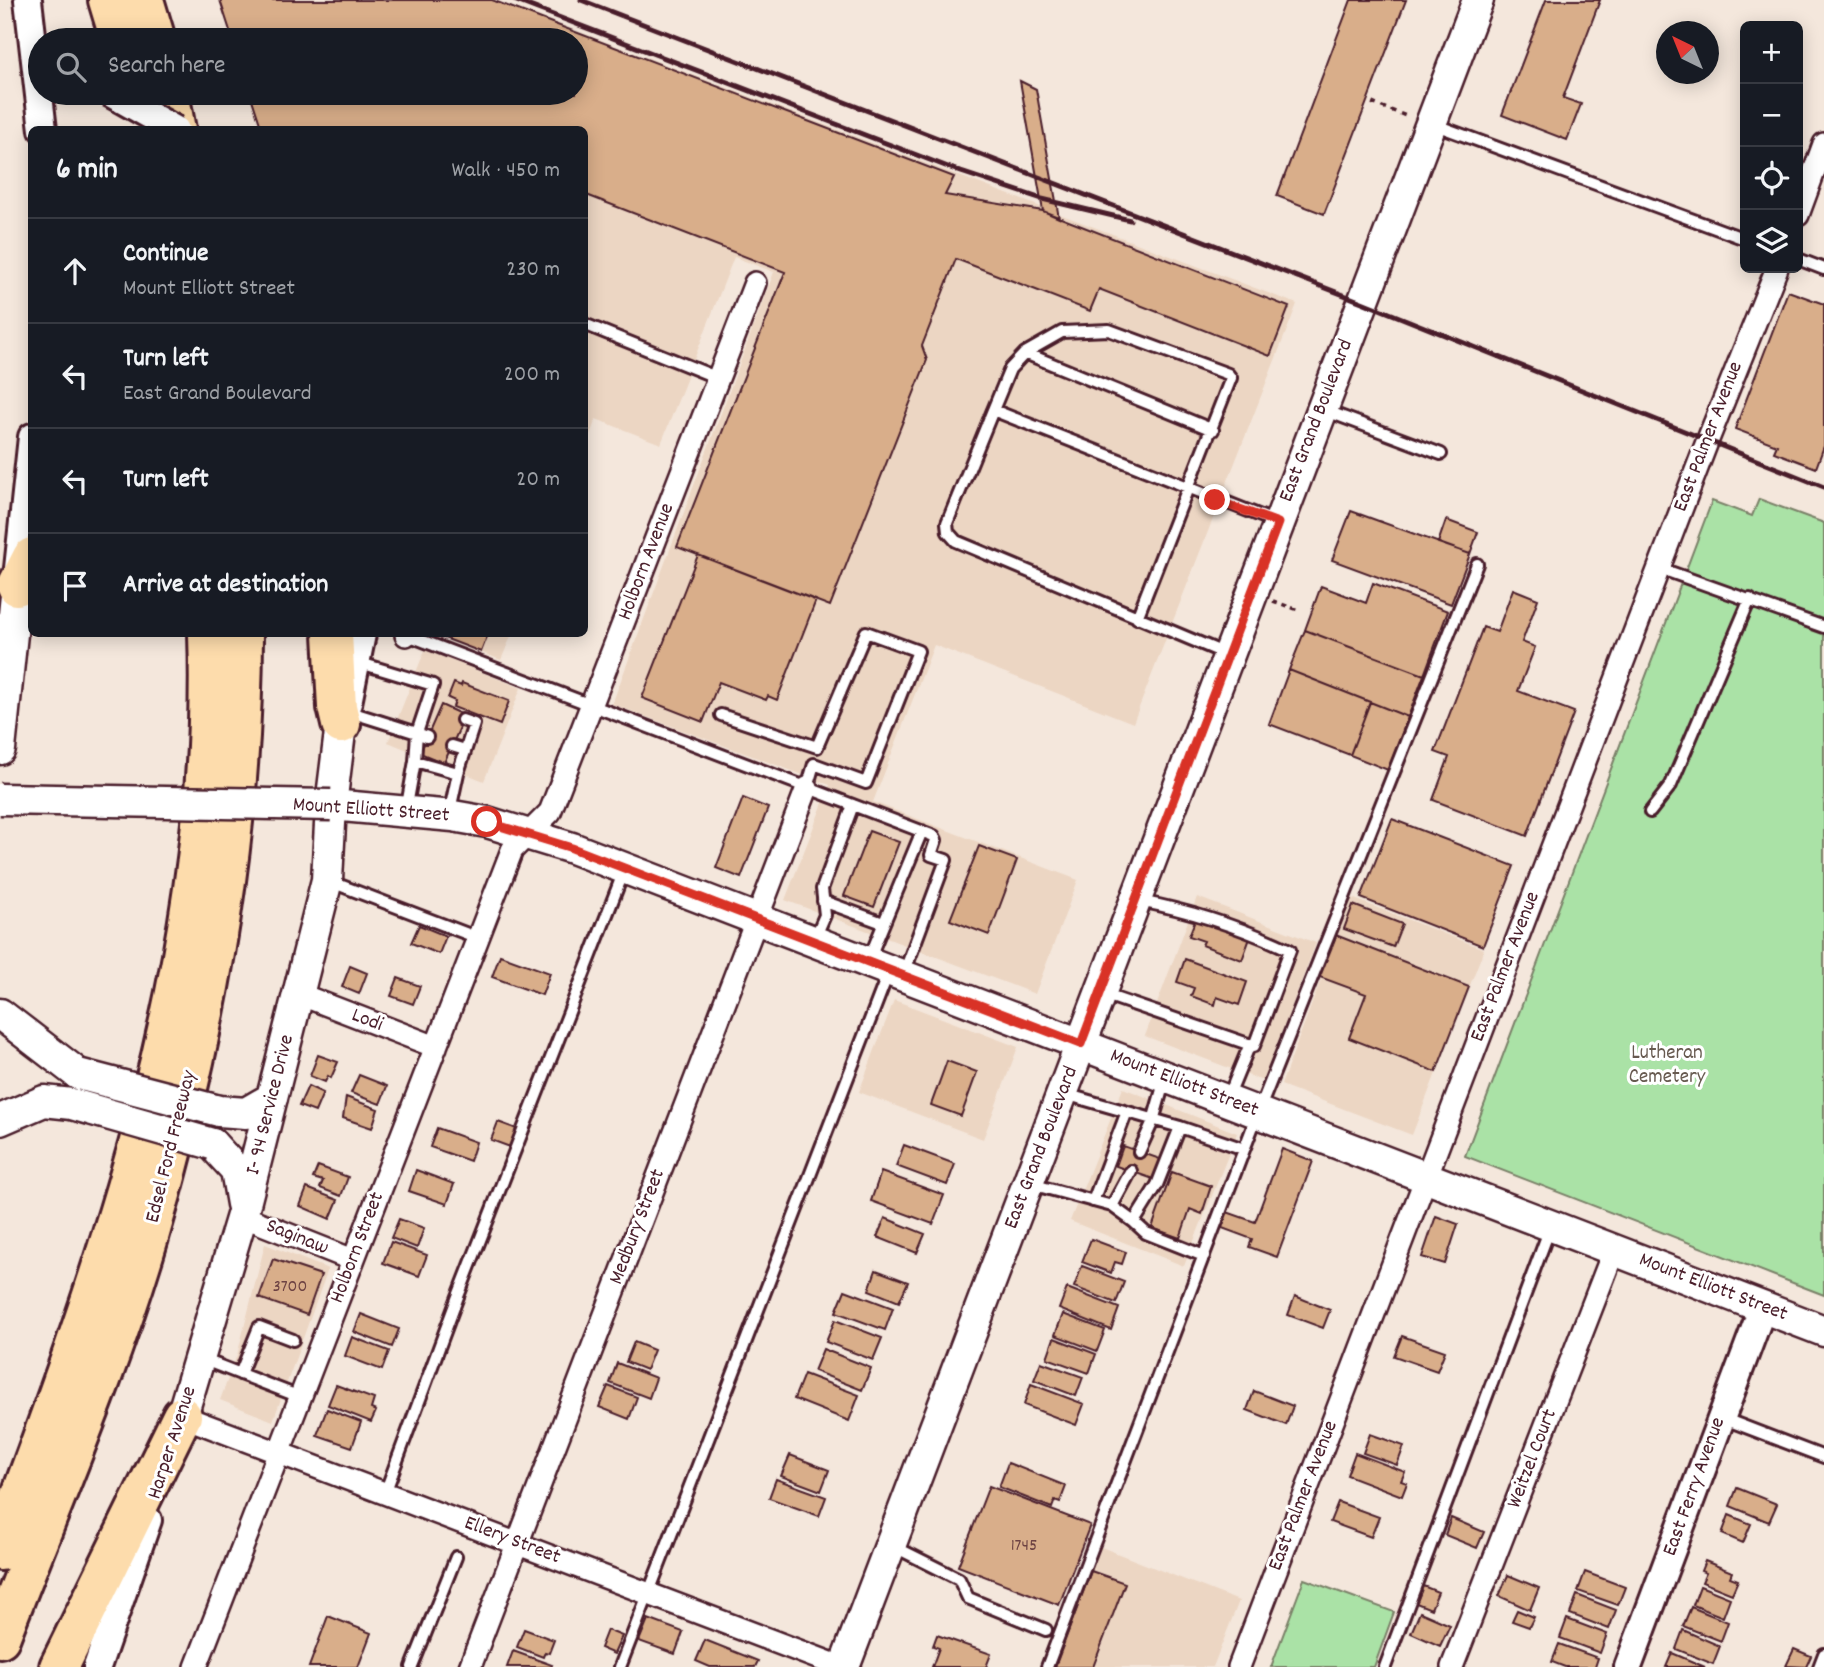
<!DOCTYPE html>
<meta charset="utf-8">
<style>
:root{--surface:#171b24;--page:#20242c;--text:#f1f3f6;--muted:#9ea1a6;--line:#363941}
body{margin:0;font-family:Dekko,sans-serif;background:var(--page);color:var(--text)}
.controls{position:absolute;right:21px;top:21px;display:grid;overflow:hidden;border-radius:10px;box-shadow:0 4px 18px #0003}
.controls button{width:63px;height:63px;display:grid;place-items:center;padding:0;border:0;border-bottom:2px solid var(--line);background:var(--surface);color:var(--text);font:35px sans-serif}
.compass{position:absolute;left:1656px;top:21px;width:63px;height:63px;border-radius:50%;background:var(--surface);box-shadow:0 4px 18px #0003;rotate:317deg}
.stop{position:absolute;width:21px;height:21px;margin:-16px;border:5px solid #d93025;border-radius:50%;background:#fff}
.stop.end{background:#d93025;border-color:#fff;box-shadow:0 2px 7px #0008}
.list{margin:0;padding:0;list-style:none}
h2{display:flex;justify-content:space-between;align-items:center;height:91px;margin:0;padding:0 28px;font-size:30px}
h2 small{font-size:23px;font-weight:400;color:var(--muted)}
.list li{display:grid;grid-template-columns:46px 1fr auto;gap:21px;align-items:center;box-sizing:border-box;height:105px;padding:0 28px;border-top:2px solid var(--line)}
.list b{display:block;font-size:26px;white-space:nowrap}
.list p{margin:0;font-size:23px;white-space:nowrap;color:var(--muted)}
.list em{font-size:23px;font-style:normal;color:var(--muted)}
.icon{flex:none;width:38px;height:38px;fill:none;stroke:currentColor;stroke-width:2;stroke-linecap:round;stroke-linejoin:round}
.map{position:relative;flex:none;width:1824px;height:1667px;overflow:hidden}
.search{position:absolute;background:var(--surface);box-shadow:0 4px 18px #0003;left:28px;top:28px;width:560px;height:77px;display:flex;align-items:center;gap:18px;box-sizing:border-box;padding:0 24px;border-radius:38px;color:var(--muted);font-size:26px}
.panel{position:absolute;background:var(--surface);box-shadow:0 4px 18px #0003;left:28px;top:126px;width:560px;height:511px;border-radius:10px}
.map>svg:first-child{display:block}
.built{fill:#ecd6c3}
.green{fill:#aae2a6;stroke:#7a8068;stroke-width:2}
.building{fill:#d9ae8a;stroke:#4a1f2b;stroke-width:2}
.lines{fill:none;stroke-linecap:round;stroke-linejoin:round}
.service-casing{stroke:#4a1f2b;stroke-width:16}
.minor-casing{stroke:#4a1f2b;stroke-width:26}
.tertiary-casing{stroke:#4a1f2b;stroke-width:32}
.secondary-casing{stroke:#4a1f2b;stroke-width:35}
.motorway-casing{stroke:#4a1f2b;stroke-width:44}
.path{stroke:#4a1f2b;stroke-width:3.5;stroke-dasharray:5 5;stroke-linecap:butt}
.service{stroke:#fff;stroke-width:10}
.minor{stroke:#fff;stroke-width:21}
.tertiary{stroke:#fff;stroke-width:26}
.secondary{stroke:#fff;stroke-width:30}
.motorway{stroke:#fddcac;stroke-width:38}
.rail{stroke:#4a1f2b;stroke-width:5}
.tertiary-bridge-casing{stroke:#4a1f2b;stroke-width:32;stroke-linecap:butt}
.secondary-bridge-casing{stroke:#4a1f2b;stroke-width:35;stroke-linecap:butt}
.tertiary-bridge{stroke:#fff;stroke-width:26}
.secondary-bridge{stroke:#fff;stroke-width:30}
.route{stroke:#d93025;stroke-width:9}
.labels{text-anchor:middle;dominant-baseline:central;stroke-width:6;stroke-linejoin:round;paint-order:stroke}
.number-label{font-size:18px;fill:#6e4343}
.street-label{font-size:21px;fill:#4a1f2b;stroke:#fff}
.park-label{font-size:21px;fill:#675a50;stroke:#fff}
</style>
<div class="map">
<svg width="1824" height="1667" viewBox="0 0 1824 1667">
<rect width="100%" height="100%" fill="#f4e7dc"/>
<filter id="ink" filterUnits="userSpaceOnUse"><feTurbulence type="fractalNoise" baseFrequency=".0143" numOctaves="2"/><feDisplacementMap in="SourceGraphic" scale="14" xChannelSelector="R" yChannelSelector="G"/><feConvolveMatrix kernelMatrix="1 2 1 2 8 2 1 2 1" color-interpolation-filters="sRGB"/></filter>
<g filter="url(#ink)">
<path class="built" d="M224 0H495L1297 304 1133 723 934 645 873 802 1078 880 1035 994 785 900 830 785 612 704 774 272 734 257 661 444 596 419 585 448 584 130 264 129 252 93H576V40H236Z
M433 634H512L501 660Z
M425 650 521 688 484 781 388 742Z
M1197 897 1316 943 1263 1081 1145 1036Z
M1352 898 1484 949 1412 1135 1281 1085Z
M894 1000 1018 1047 983 1139 859 1092Z
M1123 1088 1237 1133 1184 1266 1070 1221Z
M265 1244 328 1269 273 1421 220 1400 238 1352Z
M1101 1547 1239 1601 1213 1667H1054Z"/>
<path class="green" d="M1759 499 1824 523V1295L1465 1156 1712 501 1752 516Z
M1304 1579 1394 1612 1374 1667H1271Z"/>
<path class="building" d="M220 0H492L954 177 945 195 1043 211 1289 307 1270 356 1099 289 1090 311 956 259 922 346 927 360 830 606 677 547 785 272 584 194V130H262L250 93H576V40H233Z
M1351 0H1406L1324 214 1277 196Z
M1546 0H1600L1563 98 1581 104 1567 140 1502 115Z
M1020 81 1036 89 1059 218 1043 211Z
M1788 291 1824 304V446L1816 468 1774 452 1777 445 1735 429Z
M1351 511 1470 554 1451 604 1332 560Z
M1446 520 1478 532 1470 554 1438 543Z
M698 555 816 600 777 700 768 696 766 700 719 682 703 722 642 698Z
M1373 583 1448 611 1424 675 1305 630 1321 586 1366 603Z
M1513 589 1538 599 1522 642 1535 647 1518 691 1574 712 1527 836 1433 800 1449 757 1435 752 1483 627 1497 632Z
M1305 630 1424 675 1408 717 1289 670Z
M434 634H488L481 652Z
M1289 670 1370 702 1350 755 1269 724Z
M454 683 461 686 462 683 509 701 500 725 453 707 455 701 448 698Z
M1370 702 1408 717 1388 770 1350 755Z
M441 705 465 716 444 763 420 753Z
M743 798 768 808 741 878 716 868Z
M1392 819 1514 866 1483 946 1361 898Z
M869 831 899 842 874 907 844 896Z
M979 846 1017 860 989 935 950 920Z
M1353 905 1402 924 1393 947 1344 929Z
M1196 918 1250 938 1242 960 1202 945 1204 941 1189 936Z
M419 925 446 936 439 954 411 943Z
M1333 934 1469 987 1436 1072 1349 1038 1366 994 1317 976Z
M500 955 550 973 542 995 492 977Z
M1185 959 1247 982 1239 1005 1217 997 1215 1005 1191 996 1194 988 1177 982Z
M350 966 367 973 359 994 342 987Z
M398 978 420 986 413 1004 391 996Z
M318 1055 338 1062 331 1078 328 1076 325 1082 310 1076Z
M947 1061 977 1072 961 1116 931 1105Z
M359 1075 387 1086 380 1104 351 1093Z
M308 1086 323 1093 315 1112 299 1106Z
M346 1097 378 1109 372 1128 343 1118Z
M498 1122 517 1129 510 1147 491 1140Z
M437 1128 476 1142 470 1161 430 1147Z
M904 1145 955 1164 947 1185 896 1166Z
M1123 1146 1163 1160 1156 1180 1116 1166Z
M1282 1149 1313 1161 1277 1257 1249 1247 1252 1239 1222 1228 1227 1212 1255 1222Z
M318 1166 348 1177 341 1196 320 1188 323 1181 313 1178Z
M416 1170 454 1184 447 1204 409 1191Z
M881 1172 944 1195 933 1224 871 1201Z
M1172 1172 1211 1186 1202 1214 1190 1209 1180 1238 1152 1228Z
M307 1188 338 1200 330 1219 300 1206Z
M1436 1216 1458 1224 1445 1264 1422 1257Z
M885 1218 925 1234 917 1253 877 1237Z
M399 1219 424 1228 417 1248 391 1238Z
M1091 1239 1126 1252 1122 1264 1115 1262 1111 1273 1082 1262Z
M391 1242 427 1255 419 1276 383 1263Z
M273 1259 321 1275 307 1315 259 1298Z
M1082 1266 1124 1282 1116 1303 1074 1287Z
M876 1270 908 1282 899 1302 869 1290Z
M1067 1288 1119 1308 1111 1330 1059 1309Z
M845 1290 893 1308 885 1330 836 1312Z
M1295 1296 1330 1310 1323 1328 1288 1315Z
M361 1314 399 1329 392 1347 354 1332Z
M1063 1314 1105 1330 1097 1351 1055 1335Z
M835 1320 882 1338 873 1360 826 1342Z
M1402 1336 1445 1351 1437 1371 1394 1356Z
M352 1337 389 1351 382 1370 345 1356Z
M1054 1338 1096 1354 1089 1373 1047 1358Z
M634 1342 654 1350 646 1370 626 1362Z
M823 1349 871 1368 862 1390 814 1371Z
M1041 1362 1083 1377 1076 1396 1034 1380Z
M617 1363 656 1378 649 1398 610 1383Z
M804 1374 859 1395 849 1421 794 1399Z
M1031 1384 1084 1404 1076 1425 1024 1405Z
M336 1385 374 1399 371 1409 376 1411 371 1422 328 1405Z
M608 1386 637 1397 629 1419 599 1407Z
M1254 1391 1293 1406 1286 1425 1247 1410Z
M327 1409 361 1422 352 1447 317 1435Z
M1370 1434 1404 1446 1397 1465 1363 1453Z
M1355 1453 1405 1472 1401 1481 1407 1483 1402 1496 1347 1475Z
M790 1455 829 1470 821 1491 781 1476Z
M1008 1463 1066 1486 1060 1502 1055 1500 1052 1508 999 1487Z
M776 1479 826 1497 819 1516 769 1498Z
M989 1486 1090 1525 1059 1605 958 1566Z
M1737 1488 1777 1504 1769 1522 1730 1506Z
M1338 1502 1379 1517 1371 1537 1330 1522Z
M1729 1515 1751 1524 1743 1543 1722 1534Z
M1451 1518 1484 1532 1477 1548 1445 1535Z
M1705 1561 1732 1572 1730 1577 1738 1580 1732 1594 1702 1582 1706 1573 1701 1571Z
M1091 1571 1125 1583 1093 1667H1055Z
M1585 1572 1625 1587 1618 1605 1578 1591Z
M1508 1575 1539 1588 1530 1610 1499 1596Z
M1423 1586 1438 1592 1431 1609 1416 1603Z
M1700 1586 1730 1598 1723 1617 1693 1605Z
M1577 1595 1616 1610 1609 1629 1570 1614Z
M1691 1607 1728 1622 1721 1641 1683 1626Z
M1517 1610 1534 1617 1529 1627 1512 1621Z
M1420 1612 1450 1625 1440 1646 1411 1633Z
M328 1616 371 1633 358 1667H309Z
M648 1619 683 1632 675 1654 639 1641Z
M1567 1619 1607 1634 1600 1653 1560 1638Z
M524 1629 554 1640 549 1653 545 1652 543 1657 517 1647Z
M607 1630 622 1636 614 1654 600 1648Z
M1683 1630 1720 1646 1713 1664 1676 1649Z
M937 1635 991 1654 986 1667H932L939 1648 933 1646Z
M705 1640 758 1661 755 1667H710L696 1661Z
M1559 1644 1598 1658 1595 1667H1565L1552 1662Z
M1794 1649 1811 1656 1806 1667 1786 1666Z
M513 1651 552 1665 551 1667H507Z
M1672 1653 1705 1667H1666Z"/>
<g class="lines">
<defs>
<path id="service" d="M1433 124 1745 239
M1798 259 1824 269
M584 324 718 378
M1025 353 1213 430
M993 410 1010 369 1025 353 1062 332 1109 330 1228 374 1231 378 1137 618
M1324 410 1441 454
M1659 568 1824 627
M405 634 934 836 936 840 931 855 946 860 904 973
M1226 654 956 541 948 532 947 523 993 410 1276 522
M347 711 417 733 433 685 357 662
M721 715 817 747 866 632 918 651 866 783 814 764 807 788
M452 746 465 750
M415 761 417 733 427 737
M458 773 474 724 462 720
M406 811 415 761 458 773 449 815
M1650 812 1671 785 1750 599
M329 881 478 938
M823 901 883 923
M815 938 825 915 822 889 853 805
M869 959 922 831
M1103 994 1254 1046 1290 950C1241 927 1192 911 1139 901
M1228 1098 1250 1044
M1180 1127 1244 1149
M1139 1152 1153 1121 1165 1079
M1031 1184 1112 1206 1134 1222 1157 1185 1180 1127 1065 1094
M1093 1201 1126 1114
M1112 1206 1131 1171
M1134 1222 1146 1233 1204 1256
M202 1359 300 1397
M240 1374 259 1327 293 1340
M1722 1418 1824 1457
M385 1493 457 1299 624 871
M893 1546 959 1579 968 1598 1046 1630
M412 1667 456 1557
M620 1667 889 971
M1047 1667 1258 1113 1477 564
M1385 1667 1550 1228
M1819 1667 1824 1654"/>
<path id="minor" d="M1798 215 1824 144
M406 635 407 634
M299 994 436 1047
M242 1216 353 1260
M182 1416 841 1667
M196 1667 512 850 550 812 755 283
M470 1667 807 788
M1239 1667 1707 442 1777 268
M1452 1667 1614 1250"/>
<path id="tertiary" d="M28 0 43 130
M17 578 32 437
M348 703 362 634
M97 1667 148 1520
M1628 1667 1763 1307"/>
<path id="secondary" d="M0 749 17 586
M331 805 453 816 487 822 572 848 1824 1331
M0 1014 78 1074
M219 1111 246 1113 272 1098
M0 1120 44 1101 72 1104
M212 1144 236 1170 242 1204
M182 1416 243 1212 327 880 331 805 341 724
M844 1667 1478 0"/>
<path id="motorway" d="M108 0 120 40
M144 0 156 40
M169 93 176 130
M17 586 32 557
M333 634 337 707 341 724
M0 1551C111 1257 219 953 208 634
M0 1638C51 1505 109 1373 149 1237 206 1042 243 837 243 634
M59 1667 182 1416"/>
</defs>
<use href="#service" class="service-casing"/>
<use href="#minor" class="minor-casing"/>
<use href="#tertiary" class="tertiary-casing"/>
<use href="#secondary" class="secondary-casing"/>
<use href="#motorway" class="motorway-casing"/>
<path class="path" d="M1372 103 1406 116
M1273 601 1301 611"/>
<use href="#service" class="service"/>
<use href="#minor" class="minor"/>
<use href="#tertiary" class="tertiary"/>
<use href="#secondary" class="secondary"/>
<use href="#motorway" class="motorway"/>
<path class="rail" d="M514 0 961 172 1042 199 1130 220
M581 0 1362 302 1824 487"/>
<defs>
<path id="tertiary-bridge" d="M110 93 176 130"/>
<path id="secondary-bridge" d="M0 799 331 805
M78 1074 219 1111
M72 1104 212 1144"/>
</defs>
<use href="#tertiary-bridge" class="tertiary-bridge-casing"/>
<use href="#secondary-bridge" class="secondary-bridge-casing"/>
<use href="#tertiary-bridge" class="tertiary-bridge"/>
<use href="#secondary-bridge" class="secondary-bridge"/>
</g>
</g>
<g class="lines" filter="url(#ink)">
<path class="route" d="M487 822 572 848 1081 1044 1278 523 1215 500"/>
</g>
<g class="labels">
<g class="number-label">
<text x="290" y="1287">3700</text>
<text x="1024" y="1546">1745</text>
</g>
<g class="street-label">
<text transform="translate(1317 421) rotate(-69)">East Grand Boulevard</text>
<text transform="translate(1709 437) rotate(-69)">East Palmer Avenue</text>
<text transform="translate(647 562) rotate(-69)">Holborn Avenue</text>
<text transform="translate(371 811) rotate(4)">Mount Elliott Street</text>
<text transform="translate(1506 967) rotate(-69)">East Palmer Avenue</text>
<text transform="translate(367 1021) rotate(21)">Lodi</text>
<text transform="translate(1184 1084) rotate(21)">Mount Elliott Street</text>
<text transform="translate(271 1105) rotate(-76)">I- 94 Service Drive</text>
<text transform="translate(172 1147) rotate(-76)">Edsel Ford Freeway</text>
<text transform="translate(1042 1148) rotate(-69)">East Grand Boulevard</text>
<text transform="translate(638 1227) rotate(-69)">Medbury Street</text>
<text transform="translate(297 1238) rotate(22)">Saginaw</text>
<text transform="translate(358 1248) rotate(-69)">Holborn Street</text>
<text transform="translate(1713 1288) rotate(21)">Mount Elliott Street</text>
<text transform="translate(173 1443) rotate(-72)">Harper Avenue</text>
<text transform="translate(1533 1459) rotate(-69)">Weitzel Court</text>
<text transform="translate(1695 1487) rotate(-70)">East Ferry Avenue</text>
<text transform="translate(1304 1496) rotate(-69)">East Palmer Avenue</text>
<text transform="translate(512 1541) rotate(21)">Ellery Street</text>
</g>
<g class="park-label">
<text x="1667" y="1054">Lutheran<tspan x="1667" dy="24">Cemetery</tspan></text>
</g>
</g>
</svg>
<div class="controls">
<button>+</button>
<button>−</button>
<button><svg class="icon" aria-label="locate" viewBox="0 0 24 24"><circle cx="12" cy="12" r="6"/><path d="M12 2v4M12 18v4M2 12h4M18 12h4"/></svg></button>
<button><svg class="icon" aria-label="layers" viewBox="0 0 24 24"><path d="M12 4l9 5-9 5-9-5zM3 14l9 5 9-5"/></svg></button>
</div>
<svg class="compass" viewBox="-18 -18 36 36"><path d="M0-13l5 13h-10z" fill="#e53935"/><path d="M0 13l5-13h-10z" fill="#9ea1a6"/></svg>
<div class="stop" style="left:487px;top:822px"></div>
<div class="stop end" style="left:1215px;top:500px"></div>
<div class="search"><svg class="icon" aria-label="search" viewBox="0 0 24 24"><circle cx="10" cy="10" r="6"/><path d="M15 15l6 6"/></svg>Search here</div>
<section class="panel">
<h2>6 min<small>Walk · 450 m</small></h2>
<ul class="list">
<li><svg class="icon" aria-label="ahead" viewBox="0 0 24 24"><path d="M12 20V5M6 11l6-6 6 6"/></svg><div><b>Continue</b><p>Mount Elliott Street</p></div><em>230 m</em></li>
<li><svg class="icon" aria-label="left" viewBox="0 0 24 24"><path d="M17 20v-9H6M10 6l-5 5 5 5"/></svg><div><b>Turn left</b><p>East Grand Boulevard</p></div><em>200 m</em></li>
<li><svg class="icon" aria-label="left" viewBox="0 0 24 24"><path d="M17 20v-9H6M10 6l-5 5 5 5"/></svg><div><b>Turn left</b></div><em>20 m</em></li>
<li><svg class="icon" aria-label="arrive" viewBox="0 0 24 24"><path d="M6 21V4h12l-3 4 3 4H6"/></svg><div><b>Arrive at destination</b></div></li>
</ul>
</section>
</div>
